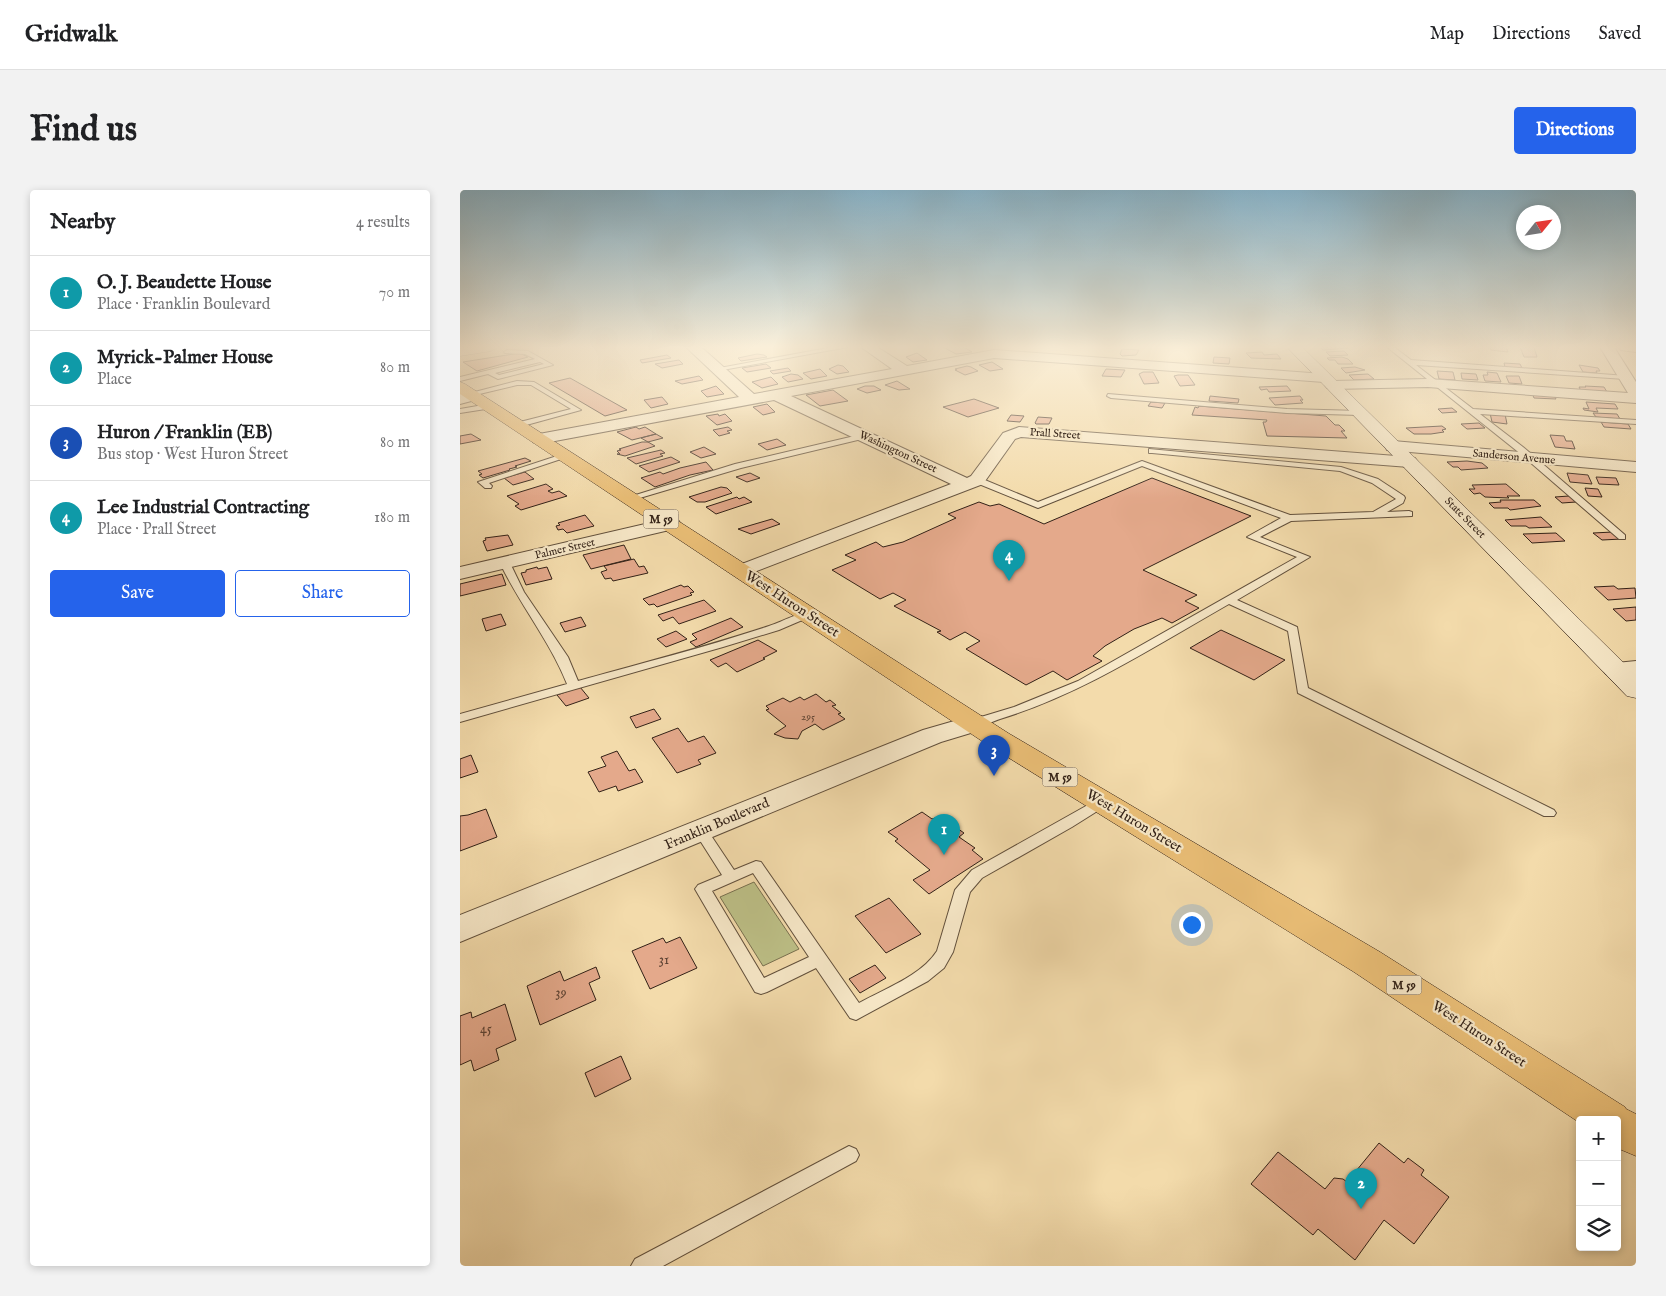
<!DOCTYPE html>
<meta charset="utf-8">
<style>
:root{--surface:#fff;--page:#f2f2f2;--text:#202124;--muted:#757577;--line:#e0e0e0;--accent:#2563eb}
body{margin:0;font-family:"IM FELL English",serif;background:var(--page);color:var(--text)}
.controls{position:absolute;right:15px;bottom:15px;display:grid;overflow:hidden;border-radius:5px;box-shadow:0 2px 8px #0003}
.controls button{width:45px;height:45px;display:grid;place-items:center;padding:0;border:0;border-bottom:1px solid var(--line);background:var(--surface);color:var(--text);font:25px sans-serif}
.compass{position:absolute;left:1056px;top:15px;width:45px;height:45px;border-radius:50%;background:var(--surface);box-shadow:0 2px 8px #0003;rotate:60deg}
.you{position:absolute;left:731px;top:734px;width:18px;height:18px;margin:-12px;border:4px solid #fff;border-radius:50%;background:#1a73e8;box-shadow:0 0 0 8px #1a73e833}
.badge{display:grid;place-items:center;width:32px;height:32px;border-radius:50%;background:var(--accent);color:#fff;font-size:16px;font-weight:700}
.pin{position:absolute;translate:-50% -41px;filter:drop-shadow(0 1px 2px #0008)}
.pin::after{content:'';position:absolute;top:26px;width:18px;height:15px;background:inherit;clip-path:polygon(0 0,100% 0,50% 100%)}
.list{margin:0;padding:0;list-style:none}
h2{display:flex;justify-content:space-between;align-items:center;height:65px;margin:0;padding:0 20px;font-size:21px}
h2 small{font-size:16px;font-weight:400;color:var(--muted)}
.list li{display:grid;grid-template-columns:32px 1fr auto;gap:15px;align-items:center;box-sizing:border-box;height:75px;padding:0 20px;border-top:1px solid var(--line)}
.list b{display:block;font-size:19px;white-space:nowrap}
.list p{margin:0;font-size:16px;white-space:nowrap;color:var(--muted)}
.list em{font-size:16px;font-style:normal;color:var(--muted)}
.actions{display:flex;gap:10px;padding:15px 20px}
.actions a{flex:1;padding:11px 0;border:1px solid var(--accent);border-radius:5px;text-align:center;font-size:18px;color:var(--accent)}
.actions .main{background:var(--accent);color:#fff}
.icon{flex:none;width:28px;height:28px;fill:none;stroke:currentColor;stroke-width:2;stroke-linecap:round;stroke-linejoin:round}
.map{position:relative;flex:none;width:1176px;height:1076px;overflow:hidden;border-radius:5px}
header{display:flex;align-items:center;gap:30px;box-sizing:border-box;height:70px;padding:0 25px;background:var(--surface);border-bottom:1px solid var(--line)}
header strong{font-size:24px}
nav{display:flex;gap:28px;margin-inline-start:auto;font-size:18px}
.intro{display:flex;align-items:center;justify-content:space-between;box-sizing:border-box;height:120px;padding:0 30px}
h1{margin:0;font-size:35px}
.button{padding:12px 22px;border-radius:5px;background:var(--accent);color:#fff;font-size:18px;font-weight:700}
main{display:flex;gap:30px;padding:0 30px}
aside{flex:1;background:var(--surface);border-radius:5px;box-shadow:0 2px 8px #0003}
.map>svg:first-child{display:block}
.green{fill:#bdc087;stroke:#78704f}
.building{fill:#e4a98b;stroke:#322117}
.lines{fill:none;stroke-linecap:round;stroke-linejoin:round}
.service-casing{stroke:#62503c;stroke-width:2}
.minor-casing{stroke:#62503c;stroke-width:2}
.tertiary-casing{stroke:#62503c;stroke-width:1}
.secondary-casing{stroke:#322117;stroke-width:1}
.trunk-casing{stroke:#322117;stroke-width:1}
.service{fill:#f7e8c8;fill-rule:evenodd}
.minor{fill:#f7e8c8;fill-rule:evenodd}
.tertiary{fill:#f7e8c8;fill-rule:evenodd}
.secondary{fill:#f7e8c8;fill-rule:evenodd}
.trunk{fill:#eabe76;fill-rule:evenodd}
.labels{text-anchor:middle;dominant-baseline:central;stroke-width:4.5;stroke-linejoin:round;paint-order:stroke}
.far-street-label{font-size:11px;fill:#322117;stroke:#f7e8c8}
.number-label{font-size:11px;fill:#5e4334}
.shield{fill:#f7e8c8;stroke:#6d5d4c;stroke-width:1}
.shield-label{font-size:12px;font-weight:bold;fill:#322117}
.street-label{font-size:14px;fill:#322117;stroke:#f7e8c8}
.near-number-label{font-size:14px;fill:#5e4334}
</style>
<header>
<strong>Gridwalk</strong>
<nav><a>Map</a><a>Directions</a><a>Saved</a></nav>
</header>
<div class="intro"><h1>Find us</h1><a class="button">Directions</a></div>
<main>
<aside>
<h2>Nearby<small>4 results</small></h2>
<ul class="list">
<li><span class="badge" style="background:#0f9aa8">1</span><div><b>O. J. Beaudette House</b><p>Place · Franklin Boulevard</p></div><em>70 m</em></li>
<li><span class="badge" style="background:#0f9aa8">2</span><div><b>Myrick-Palmer House</b><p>Place</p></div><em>80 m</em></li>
<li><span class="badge" style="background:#1a4fb4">3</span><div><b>Huron / Franklin (EB)</b><p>Bus stop · West Huron Street</p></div><em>80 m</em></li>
<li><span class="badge" style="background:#0f9aa8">4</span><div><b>Lee Industrial Contracting</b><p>Place · Prall Street</p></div><em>180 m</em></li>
</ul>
<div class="actions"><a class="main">Save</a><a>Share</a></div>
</aside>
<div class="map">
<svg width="1176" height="1076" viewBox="0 0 1176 1076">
<rect width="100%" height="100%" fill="#f3dbab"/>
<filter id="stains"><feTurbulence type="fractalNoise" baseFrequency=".004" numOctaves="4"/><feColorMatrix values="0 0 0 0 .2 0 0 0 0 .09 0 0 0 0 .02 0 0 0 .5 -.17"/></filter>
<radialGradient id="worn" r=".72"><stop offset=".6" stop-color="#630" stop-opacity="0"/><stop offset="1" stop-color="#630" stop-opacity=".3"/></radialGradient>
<path class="green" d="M294 692 339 759 303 776 260 707Z"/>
<path class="building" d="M483 157H504L512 162 496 164Z
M860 157H886L888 158 863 160Z
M1030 157H1046L1048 162 1031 160Z
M1060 157H1074L1077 167H1064Z
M662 159 679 160 676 165 662 166 660 164Z
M884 161 888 165 870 166 866 162Z
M802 162 804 165 817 164 821 169 791 168 786 163Z
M60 163 68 167 17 181 3 172Z
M457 163 467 170 453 172 446 167Z
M297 164 304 165 307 167 281 171 278 168Z
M207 165 211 168 182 173 180 170Z
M754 167 770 168 769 174 753 173Z
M882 167 888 169 893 174H878L875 170H869L867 168Z
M219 170 223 174 202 178 195 174Z
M532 172 543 179 530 181 519 175Z
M1044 173 1060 174 1062 178 1045 177Z
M306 174 311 178 287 182 282 178Z
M378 175 383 176 389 182 377 184 369 179Z
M1119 175 1138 178 1140 181H1136L1137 183 1123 182Z
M507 176 511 177 518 181 505 185 495 180H497L495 179Z
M895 177 905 180 886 183 881 178Z
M328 178 331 181 313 184 310 181Z
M360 179 367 186 351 189 343 183Z
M646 179 665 180 661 187 642 186Z
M977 181 993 182 995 190 979 189Z
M683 182H693L699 193 684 194 679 184Z
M1027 182 1037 183 1041 192 1025 191 1023 185H1028Z
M1001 183 1016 184 1018 190 1002 189Z
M331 184 338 185 343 189 328 192 322 187Z
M908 184 914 189 894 190 889 185Z
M718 185H728L735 195 720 196 714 186Z
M239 186 243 190 222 194 215 191Z
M1046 186H1059L1062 194 1049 193Z
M311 187 318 194 302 198 292 192Z
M110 188 167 220 145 226 89 193Z
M437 191 445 196 450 199 439 200 425 195Z
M256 196 264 204 247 207 241 201Z
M405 196H414L421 200 407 203 397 199Z
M827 196 831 201 809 202 807 199 801 200 799 197Z
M1125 196 1144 197 1147 202 1121 201 1119 197H1126Z
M373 200 388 211 360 216 346 205Z
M1072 203 1094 205 1096 209 1074 208Z
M750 206 779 209 778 213 749 211Z
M840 206 843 210H840L843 213 815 215 809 208Z
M202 207 208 214 191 218 184 210Z
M514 209 539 218 508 227 483 217Z
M691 212 705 213 702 218 688 216Z
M1126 212 1155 214 1158 219 1136 218 1138 222 1124 220 1123 218 1129 219Z
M307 214 315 222 303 225 293 217Z
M739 216 866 226 875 235H879L885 241H881L887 248 807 246 803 232H806L807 230 732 225 735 217 738 218Z
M992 218 997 222 982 223 978 219Z
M1030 223 1045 224 1047 234 1032 232Z
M1133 223 1157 224 1160 229 1136 227Z
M258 224 259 226 265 224 272 231 257 235 246 226Z
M551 225 564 226 560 232 547 231Z
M578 227 592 228 589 234H576L575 233Z
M1141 232 1168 234 1171 239 1144 237Z
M1019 233 1025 238 1007 239 1001 234Z
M982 236 986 239 982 240 984 242 971 244H954L946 238Z
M176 237 179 239 185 237 196 244 172 250 157 242Z
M268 237 272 240 267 241 270 243 259 246 253 240Z
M11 244 21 250 0 254V246Z
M196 244 203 248 188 252 181 248Z
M1090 245 1104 246 1106 251H1112L1115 259 1095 257Z
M317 249 326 255 307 260 298 254Z
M182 252H188L195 256 165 266 157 264H160L157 261 161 260 159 259Z
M244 257 256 264 241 268 230 262Z
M201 260 205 263 200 264 203 266 176 274 167 268Z
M211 267 220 272 189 282 179 276Z
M65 268 71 271 55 276 57 277 49 279 50 280 23 288 19 285 22 284 18 281Z
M1007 271 1022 273 1028 278 1001 280 998 277H993L987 272Z
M246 272 253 280 230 285 195 297 181 288 200 282 203 284 220 278Z
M65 282 74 289 53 295 44 288Z
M290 283 300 288 287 292 276 287Z
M1107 283 1128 285 1132 294 1110 292Z
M1136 287 1156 288 1159 295 1139 294Z
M692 288 791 326 683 380 737 405 725 411 739 418 712 433 702 428 674 439 645 456 633 466 642 471 607 490 593 481 566 495 506 459 520 451 505 442 490 450 477 442 481 441 434 416 446 410 433 403 420 409 372 380 396 370 385 365 416 352 423 357 443 352 496 328 488 324 519 312 530 316 539 314 584 334Z
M86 294 93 299 88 301 92 303 99 301 107 306 61 320 55 316 59 314 47 306Z
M1046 294 1060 306H1047L1049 308 1025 307 1020 303 1014 304 1009 299H1015L1012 295Z
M261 297 267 298 272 303 245 312H237L229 307Z
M1125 298 1138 299 1142 307 1128 306Z
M1109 306 1116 312 1102 313 1095 307Z
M277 307 279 309 284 307 292 312 256 324 246 317Z
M1040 310H1074L1081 316 1050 320 1048 318H1034L1029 313 1041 312Z
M125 325 134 336 107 343 103 339 98 340 96 336 100 335 98 333Z
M1081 327 1092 337 1069 338 1066 336H1051L1045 330Z
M312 329 320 334 291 344 278 339Z
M1153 342 1162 349 1142 350 1133 343Z
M1096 343 1105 351 1072 353 1063 344Z
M48 345 53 355 27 361 23 351 26 350 25 348Z
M164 355 171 369 131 379 123 365Z
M174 369 179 377 184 376 188 383 153 391 151 388 145 389 141 382 147 380 144 376Z
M77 377 78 379 87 377 92 389 66 395 61 383 66 382V380Z
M42 384 46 395 0 406V394Z
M221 395 224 397 228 396 234 402 230 403 232 405 197 417 194 414 189 415 183 409Z
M1154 396 1158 399 1175 398 1176 408 1148 410 1134 397Z
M244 410 256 421 219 434 213 427 203 431 198 425Z
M1176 417V430L1166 431 1153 419Z
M41 424 46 435 26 441 22 429Z
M121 427 126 436 105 442 100 433Z
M271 428 283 437 236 457 230 452 237 449 232 444Z
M761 440 825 470 794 490 730 458Z
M216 441 227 449 206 457 197 449Z
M298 450 317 461 303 468 305 469 277 482 266 473 258 477 250 470Z
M120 497 129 508 106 516 97 505Z
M356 504 366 512 370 510 376 515 372 516 381 523 378 524 385 529 363 540 355 534 342 541 338 549 325 548 314 544 326 536 306 520 309 519 306 516 323 508 330 512 340 507 344 510Z
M194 519 201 529 176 538 170 527Z
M218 538 228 552 244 546 256 563 238 570 241 574 217 583 192 548Z
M157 561 169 581 175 579 183 592 158 601 156 596 139 602 128 582 146 576 141 567Z
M11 565 18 582 0 588V569Z
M26 619 37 647 0 661V626L8 625Z
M462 622 472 629 475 628 489 639 494 636 504 643 499 647 515 658 512 660 523 669 469 704 453 690 470 680 435 651 438 649 428 642Z
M429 708 461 744 426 763 395 726Z
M220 747 237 778 190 799 172 761 203 748 206 753Z
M415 775 426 788 400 803 389 789Z
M136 777 140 788 129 793 136 810 80 835 67 796 100 781 104 791Z
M45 814 56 850 36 859 39 870 14 881 11 870 0 875V826L11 822 12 828Z
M161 866 171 889 135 907 125 883Z
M919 953 944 973 948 968 964 980 961 985 989 1007 954 1054 924 1030 895 1070 858 1039 853 1045 791 994 818 962 865 999 874 988 883 989 887 992Z"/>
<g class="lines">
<defs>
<path id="service" d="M373 157H388L257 181 254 179Z
M927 157H934L951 170 1167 186V188L1165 189 956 175 1013 219 1176 230V234L1020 224 1063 257 1165 345V349H1159L1057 261Z
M47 160 68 161 93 175 38 189 28 184 0 191V187L75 169 65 164 45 163 44 162ZM80 172 84 174 39 185 35 183Z
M57 191 74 192 121 220 59 237H56V233L111 219 71 195H57L11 206 7 204Z
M648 204 827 219 900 221 904 223 900 225 827 223 651 208 647 206Z
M29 214H32V218L0 223V219Z
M403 244H406V248L281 278 173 310 166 308 275 274Z
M689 259 881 277 918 289 944 306 945 308 943 313 927 322 949 321 952 322V326L831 331 800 347 850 367 777 410 837 437 848 498 1094 620 1096 623 1094 626H1084L838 503 828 441 769 414C695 456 622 504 540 529 531 532 520 538 511 536L509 533 511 530 554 517 618 491 837 367 787 347 821 328 682 276 578 318 514 292V288H520L578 312 682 271 830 325 913 322 936 309 912 293 880 281 692 263H689Z
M103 264 110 266 29 293 32 296 31 298H25L18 292Z
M45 370 50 373 64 402 108 467 118 491C182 473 246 457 309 436 320 433 342 420 353 423L354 425 319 440 263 457 0 532V524L107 494C90 451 60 415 40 373Z
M642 607 647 609 649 612 647 615 612 637 522 688 510 702 493 762 484 778 468 791 396 830 390 828 356 778 307 802 301 804 295 802 235 699 238 695 262 685 234 641 236 638H246L274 680 296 671 301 672 399 813C424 799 461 786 477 761L495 700 512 680ZM293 683 349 767 304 788 252 701Z
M389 956 396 959 399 965 396 971 203 1076H171L175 1069Z"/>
<path id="minor" d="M226 157H241L294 204 432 179 401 157H417L447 176 534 160 864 184 869 185 871 188 869 191 864 192 534 168 331 206 507 288 511 286 543 243 559 237 949 267 955 268 958 272 955 276 949 277 561 247 555 249 523 294 281 387 274 385 271 381 274 377 491 294 314 210 79 254 73 252 71 249 73 246 79 244 279 207Z
M1140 157H1154L1176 192V213L968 197 872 199 867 198 865 195 867 192 872 191 968 189 1168 203Z
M1159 157H1176V162L1161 160Z
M14 201 19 203 22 206 19 209 0 214V204Z
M933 251 1176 272V282L927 260 925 256 927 252Z
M211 328 218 330 221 334 218 338 0 389V377Z
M1176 471V485L1155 486 1146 484 1143 479 1146 474Z
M515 525 524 527 528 533 524 539 481 552 0 752V725L463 540Z"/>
<path id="tertiary" d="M38 157 31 161 0 166V158Z"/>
<path id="secondary" d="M827 157H842L1176 485V508L1167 506Z"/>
<path id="trunk" d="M0 192 5 194 548 543 920 762 1165 917 1166 919 1176 924V966L1157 958V930H1120V933L894 782 528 555 0 204Z"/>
</defs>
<use href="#service" class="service-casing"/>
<use href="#minor" class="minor-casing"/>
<use href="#tertiary" class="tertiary-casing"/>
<use href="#secondary" class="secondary-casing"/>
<use href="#trunk" class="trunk-casing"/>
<use href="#service" class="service"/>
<use href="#minor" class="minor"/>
<use href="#tertiary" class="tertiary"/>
<use href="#secondary" class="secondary"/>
<use href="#trunk" class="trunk"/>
</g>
<linearGradient id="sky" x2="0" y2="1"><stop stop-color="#89b7cf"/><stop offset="0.51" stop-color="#faefd9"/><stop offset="1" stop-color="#faefd9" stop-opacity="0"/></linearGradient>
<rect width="1176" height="308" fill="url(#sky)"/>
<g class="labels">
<g class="far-street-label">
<text transform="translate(595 244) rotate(4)">Prall Street</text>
<text transform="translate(438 262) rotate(25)">Washington Street</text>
<text transform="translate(1054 267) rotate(5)">Sanderson Avenue</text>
<text transform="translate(1005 328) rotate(45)">State Street</text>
<text transform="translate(105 359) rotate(-13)">Palmer Street</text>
</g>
<g class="number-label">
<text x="348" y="527">295</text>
</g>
<g class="shield">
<rect x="183.5" y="319.5" width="35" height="19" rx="4"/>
<rect x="582.5" y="577.5" width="35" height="19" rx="4"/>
<rect x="926.5" y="785.5" width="35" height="19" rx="4"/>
</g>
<g class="shield-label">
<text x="201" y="329">M 59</text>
<text x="600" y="587">M 59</text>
<text x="944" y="795">M 59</text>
</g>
<g class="street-label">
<text transform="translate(332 414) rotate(33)">West Huron Street</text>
<text transform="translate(674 631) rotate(31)">West Huron Street</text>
<text transform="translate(257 634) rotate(-23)">Franklin Boulevard</text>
<text transform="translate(1019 844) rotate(33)">West Huron Street</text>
</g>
<g class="near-number-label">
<text x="204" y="770">31</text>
<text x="101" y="803">39</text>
<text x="26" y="839">45</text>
</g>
</g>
<rect width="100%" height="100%" filter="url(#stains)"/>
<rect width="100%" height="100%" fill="url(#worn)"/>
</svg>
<div class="controls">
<button>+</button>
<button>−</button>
<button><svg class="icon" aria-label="layers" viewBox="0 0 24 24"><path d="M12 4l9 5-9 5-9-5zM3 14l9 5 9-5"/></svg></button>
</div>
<svg class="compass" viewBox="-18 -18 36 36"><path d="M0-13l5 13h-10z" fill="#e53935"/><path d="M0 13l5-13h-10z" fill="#757577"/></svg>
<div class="you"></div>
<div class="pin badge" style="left:484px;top:665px;background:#0f9aa8">1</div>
<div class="pin badge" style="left:901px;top:1019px;background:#0f9aa8">2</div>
<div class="pin badge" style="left:534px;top:586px;background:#1a4fb4">3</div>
<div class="pin badge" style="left:549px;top:391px;background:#0f9aa8">4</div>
</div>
</main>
